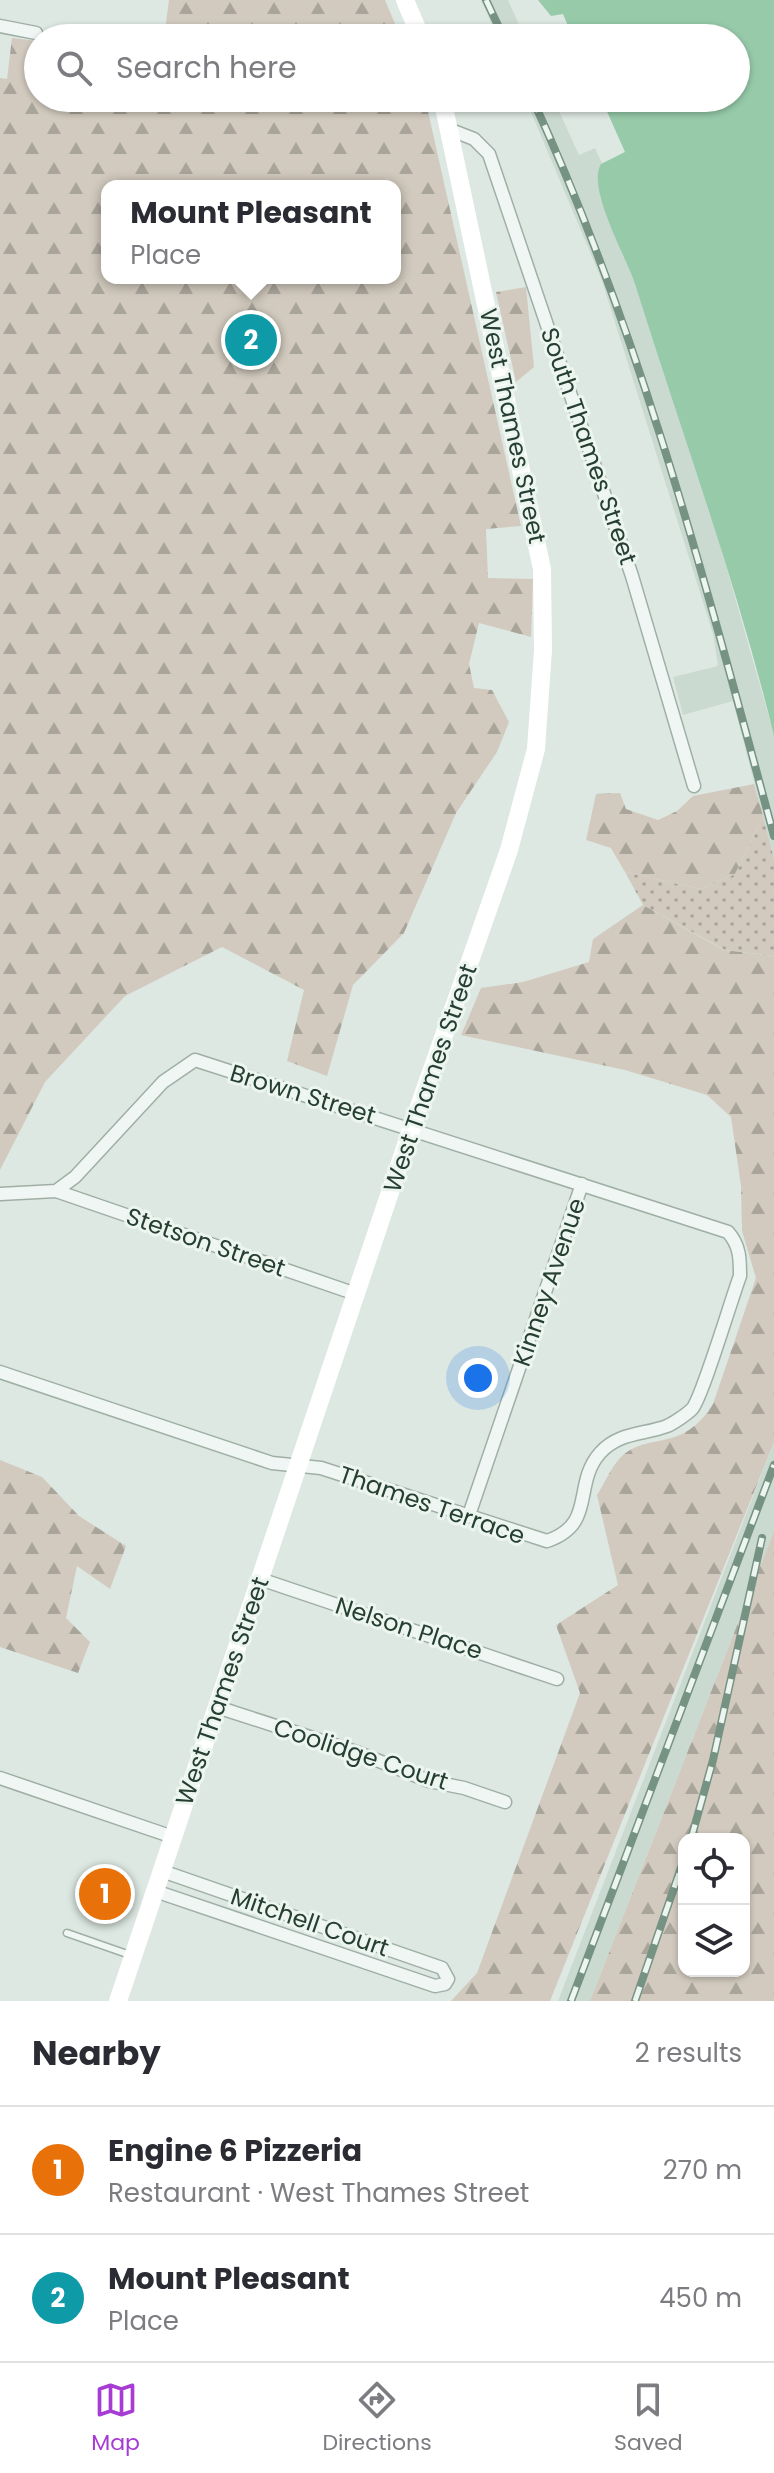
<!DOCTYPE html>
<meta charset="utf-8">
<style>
:root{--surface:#fff;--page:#f7f7f7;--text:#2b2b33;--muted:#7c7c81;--line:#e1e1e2;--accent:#a63cd3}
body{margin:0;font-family:Poppins,sans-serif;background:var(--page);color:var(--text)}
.controls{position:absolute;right:24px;bottom:24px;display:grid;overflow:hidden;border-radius:16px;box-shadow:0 2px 6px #0004}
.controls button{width:72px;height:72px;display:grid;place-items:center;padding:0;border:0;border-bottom:2px solid var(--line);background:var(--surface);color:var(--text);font:40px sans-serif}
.you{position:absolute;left:478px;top:1378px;width:28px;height:28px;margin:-20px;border:6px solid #fff;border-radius:50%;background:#1a73e8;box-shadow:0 0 0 12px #1a73e833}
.badge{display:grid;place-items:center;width:52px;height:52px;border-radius:50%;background:var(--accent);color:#fff;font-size:26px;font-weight:700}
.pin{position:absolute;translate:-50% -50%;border:4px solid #fff;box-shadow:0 2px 8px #0006}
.popup{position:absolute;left:101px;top:180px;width:300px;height:104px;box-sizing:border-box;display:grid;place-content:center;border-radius:16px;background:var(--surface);filter:drop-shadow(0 2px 6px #0005);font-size:26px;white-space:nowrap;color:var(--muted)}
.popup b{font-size:30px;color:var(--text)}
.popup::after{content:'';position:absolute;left:50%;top:100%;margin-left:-16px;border:16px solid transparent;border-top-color:var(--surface)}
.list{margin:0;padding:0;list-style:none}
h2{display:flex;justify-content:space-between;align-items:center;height:104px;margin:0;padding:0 32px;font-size:34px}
h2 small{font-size:26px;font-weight:400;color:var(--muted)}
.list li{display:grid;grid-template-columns:52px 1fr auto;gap:24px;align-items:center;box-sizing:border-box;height:128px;padding:0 32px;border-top:2px solid var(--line)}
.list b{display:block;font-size:30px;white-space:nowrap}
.list p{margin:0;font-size:26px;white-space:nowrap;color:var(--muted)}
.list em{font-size:26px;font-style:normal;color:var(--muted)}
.icon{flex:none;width:44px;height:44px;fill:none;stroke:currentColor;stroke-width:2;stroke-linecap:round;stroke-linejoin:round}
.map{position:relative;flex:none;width:774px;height:2001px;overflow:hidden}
.search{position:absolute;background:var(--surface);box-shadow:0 2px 6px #0004;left:24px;right:24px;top:24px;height:88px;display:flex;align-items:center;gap:20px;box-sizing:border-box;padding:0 28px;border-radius:44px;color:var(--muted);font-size:30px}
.sheet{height:360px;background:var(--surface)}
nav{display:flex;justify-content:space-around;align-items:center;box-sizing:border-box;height:112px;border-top:2px solid var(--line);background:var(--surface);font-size:22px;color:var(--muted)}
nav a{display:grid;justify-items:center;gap:4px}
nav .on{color:var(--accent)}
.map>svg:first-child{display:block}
.built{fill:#cbdad1}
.grass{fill:url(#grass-dots)}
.forest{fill:url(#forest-firs);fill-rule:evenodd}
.water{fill:#96caa9}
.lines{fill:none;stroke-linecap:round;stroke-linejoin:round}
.lane-casing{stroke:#9fafa6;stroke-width:9}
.street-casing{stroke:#9fafa6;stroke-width:15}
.lane{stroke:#f0f6f3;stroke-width:6}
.street{stroke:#f0f6f3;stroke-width:12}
.secondary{stroke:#fff;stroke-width:18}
.rail-casing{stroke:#769283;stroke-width:8}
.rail{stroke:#ecf5f0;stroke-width:5;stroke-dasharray:15;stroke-linecap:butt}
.labels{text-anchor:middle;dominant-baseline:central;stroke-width:6;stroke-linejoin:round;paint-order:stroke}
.street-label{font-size:24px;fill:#263f32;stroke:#ecf5f0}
</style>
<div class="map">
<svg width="774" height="2001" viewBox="0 0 774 2001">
<defs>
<pattern id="grass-dots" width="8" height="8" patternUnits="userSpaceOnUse" patternTransform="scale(2)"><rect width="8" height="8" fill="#d2cabe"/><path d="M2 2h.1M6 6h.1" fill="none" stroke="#aaa59b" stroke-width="1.8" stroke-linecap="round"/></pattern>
<pattern id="forest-firs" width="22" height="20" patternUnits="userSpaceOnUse" patternTransform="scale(2)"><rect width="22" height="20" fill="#d2cabe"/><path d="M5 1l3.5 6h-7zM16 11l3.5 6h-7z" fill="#aaa59b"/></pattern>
</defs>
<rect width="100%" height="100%" fill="#dde8e2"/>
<path class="built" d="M481 0H508L525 38H498Z
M525 98H553L579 155 595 148 602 163 611 158 601 164 600 196 634 280 712 516 774 735V859L733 701 683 715 673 677 718 666 713 634 601 278Z
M774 1442V1531L590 2001H558Z"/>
<path class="grass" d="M763 816 774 859V956L725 950 643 905 625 872 701 889 735 874Z"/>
<path class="forest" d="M169 0H385L401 38H164Z
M12 38 38 41V98H425L521 526 486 529 488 578 533 579 531 637 479 623 469 664 474 688 492 690 509 722 497 752 456 813 404 933 353 985 327 1076 287 1061 304 990 222 947 125 996 45 1082 0 1170V78L7 79ZM107 186H395V278H107Z
M526 287 534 367 516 382 496 292Z
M754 784 763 816 735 874 701 889 625 872 611 848 586 840 596 794 620 793 626 809 658 820 677 811 693 796Z
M643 905 724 950 774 956V1442L550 2001H451L477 1973 580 1693 556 1625 618 1585 597 1495C605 1483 611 1467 621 1457 648 1431 682 1454 713 1404L756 1278 742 1231 741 1186 731 1117 707 1095 625 1070 461 1035 481 988 523 982 589 962 593 939Z
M0 1460 42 1477 79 1516 126 1546 110 1589 77 1566 66 1618 90 1642 78 1673 0 1647Z
M774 1531V2001H590ZM684 1839H744V1971H684Z"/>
<path class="water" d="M538 0H774V736C737 583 682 434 635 284 627 258 586 188 601 164L625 152 601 98H736V38H573L563 14 551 16Z"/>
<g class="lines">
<defs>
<path id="lane" d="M67 1933 130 1955"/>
<path id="street" d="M0 26 36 33
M451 130 474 139 489 154 632 576 694 786
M56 1191 356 1294
M0 1194 56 1191 75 1177 163 1082 195 1060 728 1232C740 1246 740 1258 740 1276 732 1297 702 1398 692 1409 687 1414 674 1423 667 1426 643 1435 619 1432 600 1453 572 1485 597 1524 547 1541L321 1468 272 1463 0 1372
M469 1515 582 1184
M260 1579 557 1679
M217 1707 359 1753 429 1781 464 1788 505 1802
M0 1778 173 1837
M155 1891 435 1986 445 1984 448 1979 442 1968 162 1871"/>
</defs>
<use href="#lane" class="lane-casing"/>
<use href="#street" class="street-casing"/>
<use href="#lane" class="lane"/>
<use href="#street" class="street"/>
<path class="secondary" d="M405 0 421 38
M118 2001 417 1112 509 850 536 749 543 650 542 569 442 98"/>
<defs>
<path id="rail" d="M486 0 504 38
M532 98C641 334 706 585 774 836
M691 1839 713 1760 762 1538
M571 2001 774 1465
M635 2001 684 1859"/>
</defs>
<use href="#rail" class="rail-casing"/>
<use href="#rail" class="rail"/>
</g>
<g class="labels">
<g class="street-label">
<text transform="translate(513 426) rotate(78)">West Thames Street</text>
<text transform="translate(589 446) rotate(71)">South Thames Street</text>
<text transform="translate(430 1078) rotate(-71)">West Thames Street</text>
<text transform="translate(303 1094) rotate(17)">Brown Street</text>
<text transform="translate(206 1242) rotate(19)">Stetson Street</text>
<text transform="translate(549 1282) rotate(-71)">Kinney Avenue</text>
<text transform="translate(432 1505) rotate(19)">Thames Terrace</text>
<text transform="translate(409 1628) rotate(18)">Nelson Place</text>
<text transform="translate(222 1691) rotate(-71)">West Thames Street</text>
<text transform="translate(361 1754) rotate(18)">Coolidge Court</text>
<text transform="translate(310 1922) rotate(19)">Mitchell Court</text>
</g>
</g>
</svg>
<div class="controls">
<button><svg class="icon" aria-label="locate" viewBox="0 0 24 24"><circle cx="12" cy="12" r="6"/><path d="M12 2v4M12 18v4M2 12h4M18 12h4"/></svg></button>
<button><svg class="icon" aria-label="layers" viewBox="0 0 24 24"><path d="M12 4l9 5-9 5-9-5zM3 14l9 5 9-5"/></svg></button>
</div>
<div class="you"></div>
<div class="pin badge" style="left:105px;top:1894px;background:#e8710a">1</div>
<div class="pin badge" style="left:251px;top:340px;background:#0f9aa8">2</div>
<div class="popup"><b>Mount Pleasant</b>Place</div>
<div class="search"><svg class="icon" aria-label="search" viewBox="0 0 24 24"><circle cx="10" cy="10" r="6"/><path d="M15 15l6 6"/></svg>Search here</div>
</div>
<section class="sheet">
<h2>Nearby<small>2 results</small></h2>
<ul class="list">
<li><span class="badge" style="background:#e8710a">1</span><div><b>Engine 6 Pizzeria</b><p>Restaurant · West Thames Street</p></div><em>270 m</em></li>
<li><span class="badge" style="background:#0f9aa8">2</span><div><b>Mount Pleasant</b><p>Place</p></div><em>450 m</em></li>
</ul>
</section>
<nav>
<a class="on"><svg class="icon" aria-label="map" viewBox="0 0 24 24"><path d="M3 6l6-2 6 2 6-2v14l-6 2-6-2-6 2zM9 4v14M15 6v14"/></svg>Map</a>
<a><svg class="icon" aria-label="directions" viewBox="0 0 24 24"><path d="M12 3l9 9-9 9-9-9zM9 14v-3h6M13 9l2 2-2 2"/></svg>Directions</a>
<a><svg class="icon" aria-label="saved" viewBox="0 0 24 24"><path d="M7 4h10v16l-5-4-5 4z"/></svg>Saved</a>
</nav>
